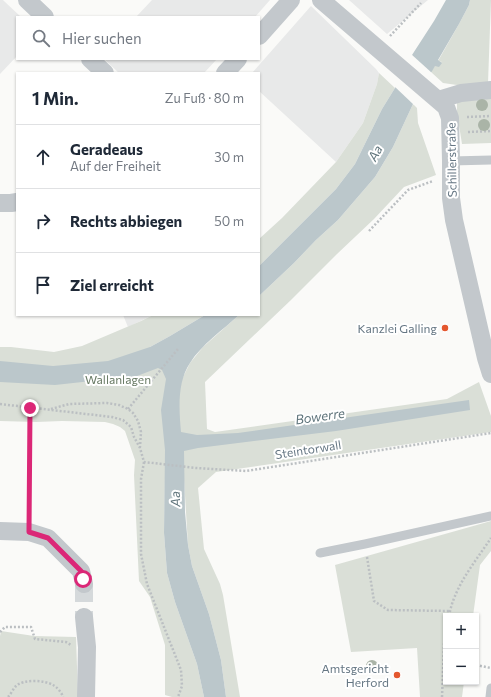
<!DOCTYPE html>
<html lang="de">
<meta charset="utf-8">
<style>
:root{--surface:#fff;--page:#f6f6f7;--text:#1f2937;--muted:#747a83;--line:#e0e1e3}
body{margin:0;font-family:Commissioner,sans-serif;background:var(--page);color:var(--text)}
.controls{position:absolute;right:12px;bottom:12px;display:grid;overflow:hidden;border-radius:0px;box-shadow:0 1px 3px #0004}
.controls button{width:36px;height:36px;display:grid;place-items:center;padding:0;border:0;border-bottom:1px solid var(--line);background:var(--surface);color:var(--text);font:20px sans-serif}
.stop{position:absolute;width:12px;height:12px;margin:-9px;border:3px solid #db2777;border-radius:50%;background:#fff}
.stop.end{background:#db2777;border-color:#fff;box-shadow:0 1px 4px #0008}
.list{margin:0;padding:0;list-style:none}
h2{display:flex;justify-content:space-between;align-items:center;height:52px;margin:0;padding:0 16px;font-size:17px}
h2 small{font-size:13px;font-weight:400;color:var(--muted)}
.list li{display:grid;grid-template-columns:26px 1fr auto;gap:12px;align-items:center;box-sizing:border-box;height:64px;padding:0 16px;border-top:1px solid var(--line)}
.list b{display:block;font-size:15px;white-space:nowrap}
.list p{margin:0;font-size:13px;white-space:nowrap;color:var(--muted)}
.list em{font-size:13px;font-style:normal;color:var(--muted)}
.icon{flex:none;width:22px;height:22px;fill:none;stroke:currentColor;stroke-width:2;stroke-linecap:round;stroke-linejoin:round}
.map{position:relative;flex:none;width:491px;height:697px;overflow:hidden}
.search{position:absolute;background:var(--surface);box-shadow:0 1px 3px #0004;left:16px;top:16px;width:244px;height:44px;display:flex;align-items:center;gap:10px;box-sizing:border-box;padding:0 14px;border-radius:0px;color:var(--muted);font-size:15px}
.panel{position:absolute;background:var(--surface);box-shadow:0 1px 3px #0004;left:16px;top:72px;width:244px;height:244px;border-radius:0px}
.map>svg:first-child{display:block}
.built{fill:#e8e9e9}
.green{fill:#dadfd7}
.water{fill:#bbc7cb}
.pier{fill:#fafaf8}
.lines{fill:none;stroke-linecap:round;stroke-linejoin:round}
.minor-tunnel{stroke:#d5d9db;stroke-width:18;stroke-dasharray:18 9;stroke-linecap:butt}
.path{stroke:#bbbfc2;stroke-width:2.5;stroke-dasharray:2 2;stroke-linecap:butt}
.service{stroke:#c3c8cc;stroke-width:9}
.minor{stroke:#c3c8cc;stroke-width:18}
.tree{fill:#aab4a7}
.route{stroke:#db2777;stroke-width:5}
.poi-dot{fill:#e4572e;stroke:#fff;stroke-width:1.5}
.labels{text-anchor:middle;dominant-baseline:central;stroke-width:4;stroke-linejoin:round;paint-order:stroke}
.street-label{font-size:12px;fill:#657683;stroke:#fff}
.poi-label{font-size:12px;fill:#657683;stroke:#fff;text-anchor:end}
.park-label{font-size:12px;fill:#687a64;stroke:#fff}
.water-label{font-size:13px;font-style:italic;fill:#60757c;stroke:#fff}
</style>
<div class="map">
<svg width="491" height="697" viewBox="0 0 491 697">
<rect width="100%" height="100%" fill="#fafaf8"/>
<path class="built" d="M0 0H3L4 1 21 17H17V56L0 74Z
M152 0H270L255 17H136Z
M349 0H428L387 34Z
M311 6 376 69 379 73 377 84 363 123 336 162 259 91V73H252Z
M104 59H217L204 73H119Z
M123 315H153L128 327Z"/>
<path class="green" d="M470 0H491L488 83H491V143L462 144 457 113V85L443 83 431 72 435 65 442 62 438 61 459 24 469 5Z
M379 73 395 88 382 109 355 164 336 189 259 266V239L282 218 336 162 363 123 377 84Z
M413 104 417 108 418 123 436 175 404 187 374 219 337 254 291 300 205 382 207 429 215 432 447 399 479 382 491 416V432L216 472 198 488 204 549 220 584 223 595 240 697H226L221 660 209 614 192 566 188 545 184 479 165 477 164 533 167 573 175 602 197 664 204 697H172L165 695V645L150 597 139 581 134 475 135 460 125 431 120 427 113 424 105 422 62 421 36 422 0 421V347H11L54 352 82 346 141 321 153 315H205L170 336 150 347 183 377 190 363 203 347 239 315H259V296L294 263 316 240 338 220 375 177 393 147Z
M491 521V551L480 565 473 616H446V682H464L462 697H420L417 648 351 652 335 565Z
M1 631 34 636 76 637 78 697H0V636Z"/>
<path class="water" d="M446 0H470L469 5 459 24 438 60 442 63 439 67 435 66 413 104 393 147 375 177 338 220 316 240 294 263 259 296V266L336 189 355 164 382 109 395 88 412 55 434 21Z
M205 315H239C224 329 201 345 190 363 177 382 179 410 181 432L197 435 238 433 469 400 470 410 336 431 198 448 184 451 185 512 188 545 192 566 209 614 221 660 226 697H204L197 664 175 602 167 573 164 533 165 450 161 410 166 379 162 370 158 368 137 376 55 385 0 382V361L53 366 108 361 150 347 170 336Z"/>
<path class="pier" d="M411 54 432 73 414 105 394 86Z"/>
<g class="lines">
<path class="minor-tunnel" d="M84 584V617"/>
<path class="path" d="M390 36 421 3
M467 117 491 116
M468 132 491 131
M369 231 408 190 433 181
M0 404 112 417 123 420 131 427 134 437 140 448 144 462 196 468 246 471 491 433
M51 409 69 404 107 403 119 405 128 409 133 413 138 421 141 432 140 447
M128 409 178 349
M144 462 141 479V554L147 584 181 670 182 686 178 697
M29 515 30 408
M367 557 374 601 388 610 450 611
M449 616C454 587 475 562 491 538
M0 632 5 627H31L35 639 66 642 71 645
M476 665 491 668
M8 697C11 694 13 689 16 686 23 679 45 680 53 685 57 687 62 693 63 697
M442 697 444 644 446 632"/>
<path class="service" d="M451 161 491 160
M320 553 365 544 491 516
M490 697 491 688"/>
<path class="minor" d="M27 0 45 17
M321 0 446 107 450 118 451 161V198L454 220 486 358 491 374
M259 36 291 0
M90 59 105 73
M225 73 238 59
M438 100 461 93 491 90
M0 203H11L17 202
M0 531 29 532 48 538 81 571 83 579 84 584
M84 617 87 647 86 697"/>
</g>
<g class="tree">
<circle cx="482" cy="105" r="6"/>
<circle cx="484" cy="125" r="6"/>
<circle cx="372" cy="666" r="6"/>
</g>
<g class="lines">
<path class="route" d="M30 408 29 532 48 538 81 571 83 579"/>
</g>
<g class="poi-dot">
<circle cx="445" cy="328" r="4"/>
<circle cx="397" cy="675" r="4"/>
</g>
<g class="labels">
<g class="street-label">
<text transform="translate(451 160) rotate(-91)">Schillerstraße</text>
<text transform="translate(308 449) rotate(-9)">Steintorwall</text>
</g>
<g class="poi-label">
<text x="437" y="328">Kanzlei Galling</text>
<text x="389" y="668">Amtsgericht<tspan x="389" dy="14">Herford</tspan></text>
</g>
<g class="park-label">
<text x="118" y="379">Wallanlagen</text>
</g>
<g class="water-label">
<text transform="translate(375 153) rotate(-61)">Aa</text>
<text transform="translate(320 416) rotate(-8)">Bowerre</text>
<text transform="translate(175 499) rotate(-92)">Aa</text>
</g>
</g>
</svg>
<div class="controls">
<button>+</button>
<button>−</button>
</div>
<div class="stop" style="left:83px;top:579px"></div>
<div class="stop end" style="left:30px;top:408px"></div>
<div class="search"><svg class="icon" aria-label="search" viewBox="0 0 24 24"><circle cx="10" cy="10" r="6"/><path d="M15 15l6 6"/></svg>Hier suchen</div>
<section class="panel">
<h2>1 Min.<small>Zu Fuß · 80 m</small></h2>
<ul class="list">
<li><svg class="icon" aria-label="ahead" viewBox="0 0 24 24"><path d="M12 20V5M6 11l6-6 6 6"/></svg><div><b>Geradeaus</b><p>Auf der Freiheit</p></div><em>30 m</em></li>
<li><svg class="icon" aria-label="right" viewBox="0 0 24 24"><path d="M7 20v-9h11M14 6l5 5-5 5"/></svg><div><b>Rechts abbiegen</b></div><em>50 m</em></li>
<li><svg class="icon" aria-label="arrive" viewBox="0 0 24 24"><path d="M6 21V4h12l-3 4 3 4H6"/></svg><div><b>Ziel erreicht</b></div></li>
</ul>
</section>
</div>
